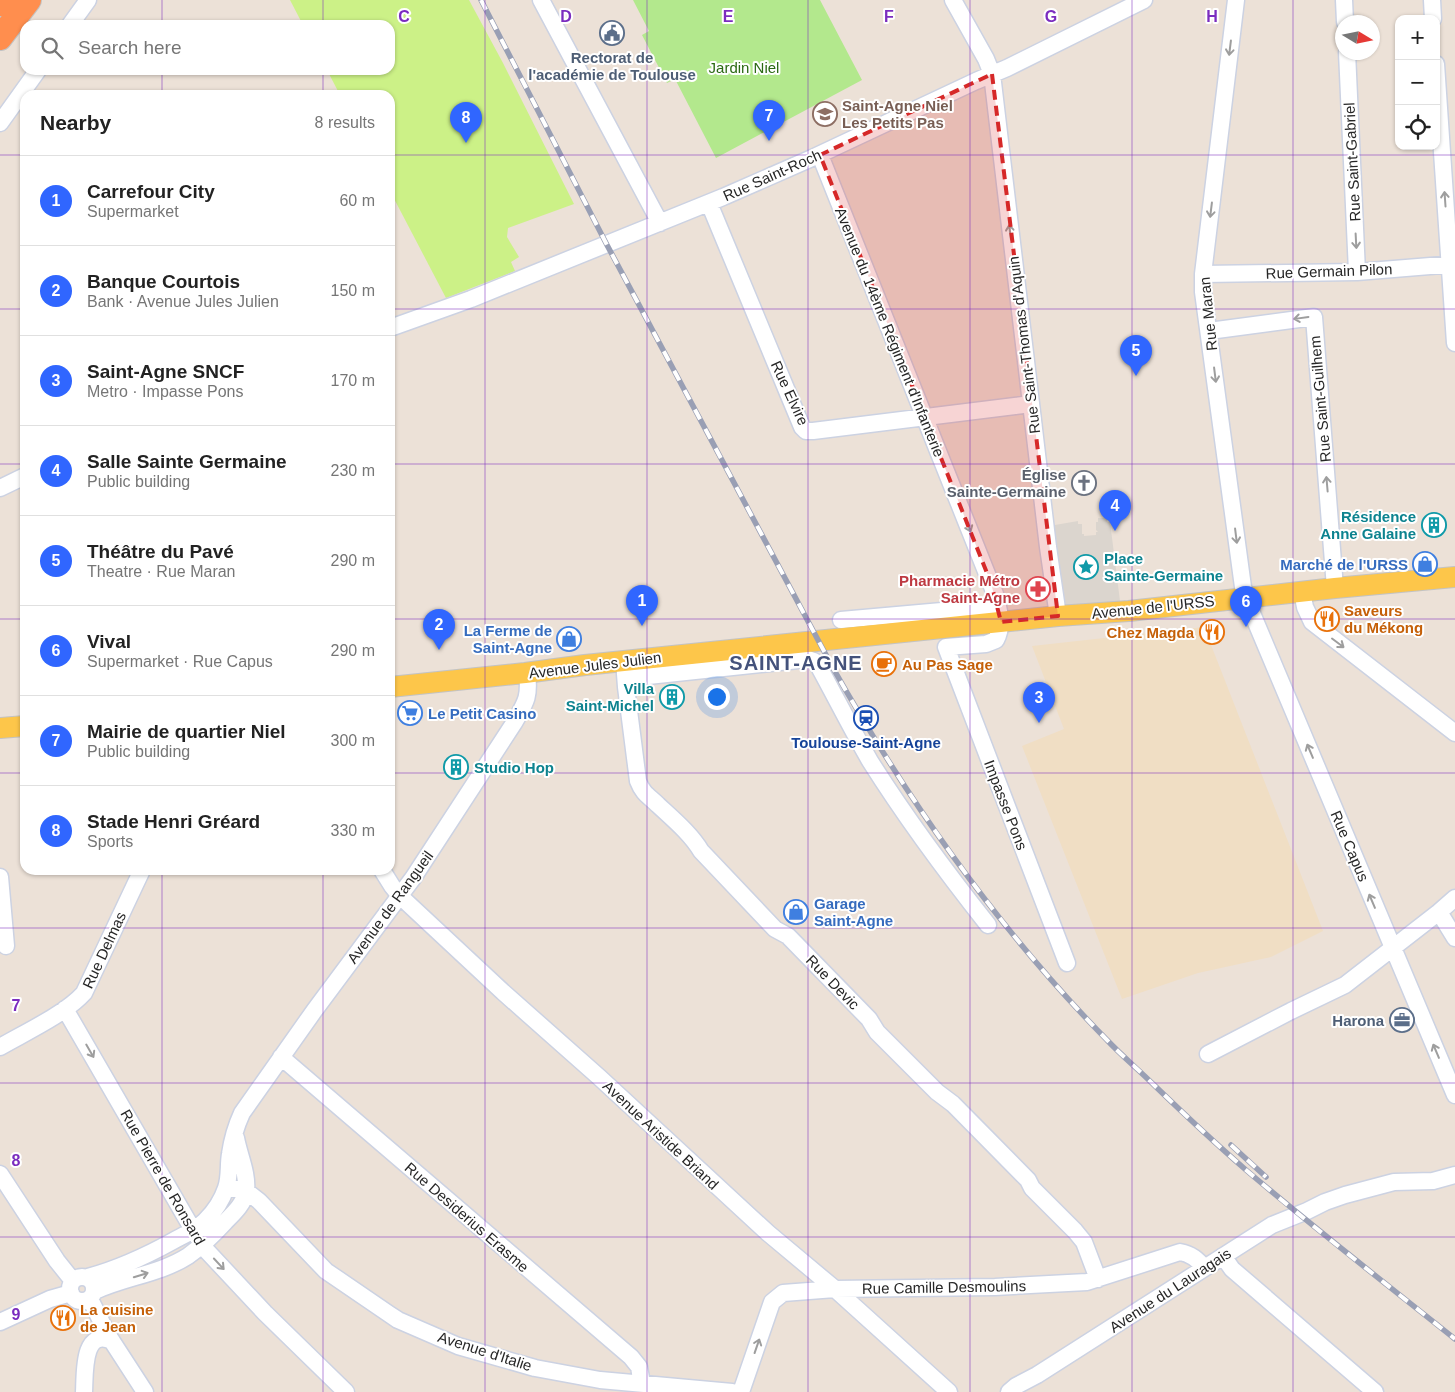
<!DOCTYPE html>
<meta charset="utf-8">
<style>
:root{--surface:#fff;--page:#f6f6f6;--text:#222;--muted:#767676;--line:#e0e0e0;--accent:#3066ff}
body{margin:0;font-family:Arial,sans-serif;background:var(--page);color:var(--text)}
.controls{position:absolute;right:15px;top:15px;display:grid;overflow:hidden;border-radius:10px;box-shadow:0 1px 4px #0004}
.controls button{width:45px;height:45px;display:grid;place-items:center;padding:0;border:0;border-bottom:1px solid var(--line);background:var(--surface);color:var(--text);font:25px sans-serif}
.compass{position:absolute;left:1335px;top:15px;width:45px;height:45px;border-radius:50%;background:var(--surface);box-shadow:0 1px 4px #0004;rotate:100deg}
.you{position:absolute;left:716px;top:696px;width:18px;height:18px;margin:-12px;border:4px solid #fff;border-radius:50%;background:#1a73e8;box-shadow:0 0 0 8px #1a73e833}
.badge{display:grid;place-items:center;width:32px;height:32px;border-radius:50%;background:var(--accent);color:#fff;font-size:16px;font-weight:700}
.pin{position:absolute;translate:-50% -41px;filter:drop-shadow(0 1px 2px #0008)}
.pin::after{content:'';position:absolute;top:26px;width:18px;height:15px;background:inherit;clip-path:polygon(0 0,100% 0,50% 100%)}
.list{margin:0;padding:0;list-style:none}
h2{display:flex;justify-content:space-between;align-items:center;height:65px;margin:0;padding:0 20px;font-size:21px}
h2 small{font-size:16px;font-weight:400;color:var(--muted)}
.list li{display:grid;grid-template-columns:32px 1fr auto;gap:15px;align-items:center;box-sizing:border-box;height:90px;padding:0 20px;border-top:1px solid var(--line)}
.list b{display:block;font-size:19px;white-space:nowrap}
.list p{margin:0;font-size:16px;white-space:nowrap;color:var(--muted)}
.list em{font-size:16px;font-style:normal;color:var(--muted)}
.icon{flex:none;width:28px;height:28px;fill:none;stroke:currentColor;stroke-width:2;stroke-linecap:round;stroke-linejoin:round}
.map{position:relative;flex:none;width:1455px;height:1392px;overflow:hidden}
.search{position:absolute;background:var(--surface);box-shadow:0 1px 4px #0004;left:20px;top:20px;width:375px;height:55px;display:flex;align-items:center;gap:12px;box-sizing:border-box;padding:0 18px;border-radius:15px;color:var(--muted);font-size:19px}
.panel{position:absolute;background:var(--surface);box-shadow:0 1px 4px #0004;left:20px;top:90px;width:375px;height:785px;border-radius:15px}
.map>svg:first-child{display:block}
.education{fill:#f0dec4}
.green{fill:#b3e88d}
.pitch{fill:#ccf187}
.plaza{fill:#dbd5ce}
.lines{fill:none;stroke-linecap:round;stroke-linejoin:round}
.minor-casing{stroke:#ccd2e2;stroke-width:19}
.major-casing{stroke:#c3c3c3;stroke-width:22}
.highway-casing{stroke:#c3c3c3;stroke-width:26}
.minor{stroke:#fff;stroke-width:16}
.major{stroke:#fdc64a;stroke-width:20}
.highway{stroke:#ff8e4e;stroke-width:24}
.rail-casing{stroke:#999fb4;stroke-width:5.5}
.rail{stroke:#fff;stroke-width:4;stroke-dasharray:11;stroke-linecap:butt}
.oneway{stroke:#9e9e9e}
.marked{fill:#d62828;fill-opacity:0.2;stroke:#d62828;stroke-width:4;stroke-dasharray:10 6;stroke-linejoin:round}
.grid{fill:none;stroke:#7b2cbf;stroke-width:1;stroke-opacity:0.55}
.labels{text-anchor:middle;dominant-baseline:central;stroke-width:4;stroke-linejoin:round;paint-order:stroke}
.service-label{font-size:15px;font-weight:bold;fill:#4e5e75;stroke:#fff}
.park-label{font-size:15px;fill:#2b6913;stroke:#fff}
.education-label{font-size:15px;font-weight:bold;fill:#785e54;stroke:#fff;text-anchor:start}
.street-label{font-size:15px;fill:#272727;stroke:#fff}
.worship-label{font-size:15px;font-weight:bold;fill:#5b616d;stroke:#fff;text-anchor:end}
.culture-label{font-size:15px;font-weight:bold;fill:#0d838f;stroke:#fff;text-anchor:end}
.shop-label{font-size:15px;font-weight:bold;fill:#366cbe;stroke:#fff;text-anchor:end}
.health-label{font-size:15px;font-weight:bold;fill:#be3a42;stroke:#fff;text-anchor:end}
.food-label{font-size:15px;font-weight:bold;fill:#c56008;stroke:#fff;text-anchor:start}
.transit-label{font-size:15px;font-weight:bold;fill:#164399;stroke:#fff}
.district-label{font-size:20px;font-weight:bold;letter-spacing:1px;fill:#44527b;stroke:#fff}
.grid-label{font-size:16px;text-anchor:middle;font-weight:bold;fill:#7b2cbf;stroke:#fff;stroke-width:4;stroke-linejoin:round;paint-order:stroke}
</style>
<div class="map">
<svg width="1455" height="1392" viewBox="0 0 1455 1392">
<rect width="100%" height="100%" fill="#ece1d7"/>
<path class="education" d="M1204 627 1323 931 1271 957 1198 973 1122 999 1022 746 1064 729 1032 646Z"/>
<path class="green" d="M633 0H820L862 80 716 158 675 79 667 83 642 35 649 31Z"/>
<path class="pitch" d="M290 0H469L503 63 574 204 508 228 507 237 519 257 511 262 515 271 446 298 390 191V95H340L327 70H390V25H303Z"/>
<path class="plaza" d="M1098 518H1105L1107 519V522H1110L1120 601 1071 608 1065 607 1062 604 1053 527 1055 525 1078 521V524H1082V534H1084V536L1096 535V532H1098L1096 530V522H1098Z"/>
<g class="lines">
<defs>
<path id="minor" d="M541 0 660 223
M953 0 986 59 992 74 1048 547 1058 616
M1236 0 1203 274V292L1243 587 1249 606 1455 1095
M1344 0 1345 22
M1432 0 1433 19
M70 25 88 0
M1347 52 1357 272
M1436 64 1455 343
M0 123 38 70
M820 155 995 594C999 611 1004 624 996 640L986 644 946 647 1067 963
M709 203 802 427 806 431H813L1031 404
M1203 274 1357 272 1455 264
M390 328 471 299 723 197 812 158 976 81 1007 68 1144 0
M1209 331 1314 317 1335 588
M0 488 25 476
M1302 592 1305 607 1312 622 1455 733
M841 620 998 606
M624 661 626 687 638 781C643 794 649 796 658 805 673 819 691 834 701 851L775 929 788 936 869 1019 877 1032 937 1092 953 1104 1028 1180 1032 1188 1075 1231 1084 1242 1098 1279
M626 676H648L808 659 814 661 819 667C836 698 852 730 870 761 906 818 946 872 988 925
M382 870 392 886 400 896 503 992 599 1077 768 1233 835 1289 949 1392
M0 877 6 946
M1439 912 1455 938
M65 1009 193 1230 207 1251 265 1313 346 1392
M0 1047C26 1032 65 1014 84 993L142 870
M1208 1054 1291 1011 1345 985 1439 912 1455 898
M281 1057 631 1357 639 1367 642 1384
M0 1174 57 1261 73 1281
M227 1187 246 1191 259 1201 326 1271 389 1314 398 1320 458 1346 535 1368 600 1380 732 1392
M1223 1256 1232 1269 1375 1392
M70 1289a12 12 0 1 1 24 0a12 12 0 1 1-24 0Z
M88 1277C117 1269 146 1256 173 1241 184 1235 196 1230 205 1221 214 1212 222 1200 226 1188 230 1177 228 1165 230 1154 232 1140 236 1126 242 1113L314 1011 413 878 514 723C526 702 530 697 527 673
M95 1291C125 1277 160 1274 188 1256 202 1246 214 1234 225 1222 234 1213 244 1204 246 1191 248 1173 239 1155 236 1138
M90 1299 108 1335 145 1392
M0 1322 50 1299 71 1293
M84 1392C85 1375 82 1327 112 1341
M741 1392 772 1302 783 1293 835 1289 995 1287 1087 1282 1180 1252C1191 1254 1198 1259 1204 1268
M1009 1392 1016 1386 1037 1375 1272 1225 1307 1211 1325 1202 1345 1195 1394 1182 1433 1181 1455 1175"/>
<path id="major" d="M390 687 525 673 585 665 1058 616 1129 611 1335 588 1455 577
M0 728 25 726"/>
<path id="highway" d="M0 4 3 0
M0 38 29 0"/>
</defs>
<use href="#minor" class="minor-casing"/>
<use href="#major" class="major-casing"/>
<use href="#highway" class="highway-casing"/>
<use href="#minor" class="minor"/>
<use href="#major" class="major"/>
<use href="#highway" class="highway"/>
<defs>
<path id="rail" d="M481 0 607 245 833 668C908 801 1000 931 1107 1040 1122 1056 1139 1070 1154 1085 1184 1114 1215 1143 1246 1170 1314 1228 1385 1283 1455 1339
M1231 1145 1266 1177"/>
</defs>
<use href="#rail" class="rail-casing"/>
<use href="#rail" class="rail"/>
</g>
<defs><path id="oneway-shaft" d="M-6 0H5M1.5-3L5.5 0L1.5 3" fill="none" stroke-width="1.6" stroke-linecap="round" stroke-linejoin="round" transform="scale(1.25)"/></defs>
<g class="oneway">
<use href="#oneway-shaft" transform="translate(1230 48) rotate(97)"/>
<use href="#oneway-shaft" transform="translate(1445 199) rotate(-94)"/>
<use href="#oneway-shaft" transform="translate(1211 210) rotate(97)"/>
<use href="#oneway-shaft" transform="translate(1010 232) rotate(-97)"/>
<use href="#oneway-shaft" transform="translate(1356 241) rotate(87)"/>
<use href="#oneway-shaft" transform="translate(1301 318) rotate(172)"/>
<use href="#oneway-shaft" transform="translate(1215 375) rotate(83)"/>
<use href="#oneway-shaft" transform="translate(1327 484) rotate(-95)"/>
<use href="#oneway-shaft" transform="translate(968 525) rotate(68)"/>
<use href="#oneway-shaft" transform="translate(1236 536) rotate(83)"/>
<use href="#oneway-shaft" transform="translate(1338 643) rotate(37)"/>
<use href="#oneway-shaft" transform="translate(1310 751) rotate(-113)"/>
<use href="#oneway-shaft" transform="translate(1372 901) rotate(-113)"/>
<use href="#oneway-shaft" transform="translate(90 1051) rotate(60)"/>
<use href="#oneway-shaft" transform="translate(1436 1051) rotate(-113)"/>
<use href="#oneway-shaft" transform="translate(219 1264) rotate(47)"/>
<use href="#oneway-shaft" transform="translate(141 1275) rotate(-17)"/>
<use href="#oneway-shaft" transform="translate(757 1346) rotate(-71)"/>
</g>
<path class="marked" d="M992 74 1058 616 1001 622 991 583 820 155Z"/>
<path class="grid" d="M162 0V25M323 0V25M485 0V1392M647 0V1392M808 0V1392M970 0V1392M1132 0V1392M1293 0V1392M162 70V95M323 70V95M0 155H25M390 155H1455M0 309H25M390 309H1455M0 464H25M390 464H1455M0 619H25M390 619H1455M0 773H25M390 773H1455M162 870V1392M323 870V1392M0 928H1455M0 1083H1455M0 1237H1455"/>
<defs>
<symbol id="civic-ring" viewBox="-11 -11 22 22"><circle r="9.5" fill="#fff" stroke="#5c6f8a" stroke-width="1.5"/><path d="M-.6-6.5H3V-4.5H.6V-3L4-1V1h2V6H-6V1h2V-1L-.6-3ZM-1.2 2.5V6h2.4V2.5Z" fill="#5c6f8a"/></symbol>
<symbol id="school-ring" viewBox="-11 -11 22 22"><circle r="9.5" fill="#fff" stroke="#8d6e63" stroke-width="1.5"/><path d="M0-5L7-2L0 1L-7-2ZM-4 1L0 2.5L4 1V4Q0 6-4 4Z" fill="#8d6e63"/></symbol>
<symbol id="church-ring" viewBox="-11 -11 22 22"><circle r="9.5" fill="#fff" stroke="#6b7280" stroke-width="1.5"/><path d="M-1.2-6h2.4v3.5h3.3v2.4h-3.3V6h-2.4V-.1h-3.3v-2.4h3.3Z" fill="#6b7280"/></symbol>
<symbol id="building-ring" viewBox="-11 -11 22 22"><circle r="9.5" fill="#fff" stroke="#0f9aa8" stroke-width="1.5"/><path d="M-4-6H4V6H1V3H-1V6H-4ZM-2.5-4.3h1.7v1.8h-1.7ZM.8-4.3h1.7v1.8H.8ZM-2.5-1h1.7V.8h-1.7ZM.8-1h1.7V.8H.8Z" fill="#0f9aa8"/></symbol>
<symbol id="shop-ring" viewBox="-11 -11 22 22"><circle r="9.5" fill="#fff" stroke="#3f7fe0" stroke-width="1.5"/><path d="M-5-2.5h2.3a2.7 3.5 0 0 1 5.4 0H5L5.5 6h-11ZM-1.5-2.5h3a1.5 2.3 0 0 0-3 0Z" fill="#3f7fe0"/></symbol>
<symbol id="sight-ring" viewBox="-11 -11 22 22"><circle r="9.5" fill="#fff" stroke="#0f9aa8" stroke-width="1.5"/><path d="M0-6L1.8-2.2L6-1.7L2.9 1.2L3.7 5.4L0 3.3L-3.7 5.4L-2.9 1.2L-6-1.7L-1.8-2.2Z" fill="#0f9aa8"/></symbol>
<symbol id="pharmacy-ring" viewBox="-11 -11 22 22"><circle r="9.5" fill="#fff" stroke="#e0444e" stroke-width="1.5"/><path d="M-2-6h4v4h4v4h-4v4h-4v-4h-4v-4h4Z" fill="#e0444e"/></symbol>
<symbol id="restaurant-ring" viewBox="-11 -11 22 22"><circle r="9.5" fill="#fff" stroke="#e8710a" stroke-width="1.5"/><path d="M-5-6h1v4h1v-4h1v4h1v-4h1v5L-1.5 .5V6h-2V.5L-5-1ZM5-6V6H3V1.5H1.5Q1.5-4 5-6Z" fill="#e8710a"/></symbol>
<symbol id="cafe-ring" viewBox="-11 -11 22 22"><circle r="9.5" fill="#fff" stroke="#e8710a" stroke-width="1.5"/><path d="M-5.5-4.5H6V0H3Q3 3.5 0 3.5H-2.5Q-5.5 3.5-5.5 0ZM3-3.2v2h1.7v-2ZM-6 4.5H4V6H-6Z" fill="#e8710a"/></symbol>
<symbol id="supermarket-ring" viewBox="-11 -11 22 22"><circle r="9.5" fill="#fff" stroke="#3f7fe0" stroke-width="1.5"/><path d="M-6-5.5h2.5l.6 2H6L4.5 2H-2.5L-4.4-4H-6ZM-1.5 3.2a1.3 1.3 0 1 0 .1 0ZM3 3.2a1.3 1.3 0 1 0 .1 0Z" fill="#3f7fe0"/></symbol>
<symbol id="station-ring" viewBox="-11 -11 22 22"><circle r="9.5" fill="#fff" stroke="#1a4fb4" stroke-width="1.5"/><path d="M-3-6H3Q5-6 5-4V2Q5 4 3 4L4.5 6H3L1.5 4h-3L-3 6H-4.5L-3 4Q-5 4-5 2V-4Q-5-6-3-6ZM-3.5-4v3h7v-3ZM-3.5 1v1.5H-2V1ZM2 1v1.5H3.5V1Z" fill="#1a4fb4"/></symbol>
<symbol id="office-ring" viewBox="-11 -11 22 22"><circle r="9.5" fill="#fff" stroke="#5c6f8a" stroke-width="1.5"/><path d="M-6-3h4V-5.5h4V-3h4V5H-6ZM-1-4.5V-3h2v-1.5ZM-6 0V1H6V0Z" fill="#5c6f8a"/></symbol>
</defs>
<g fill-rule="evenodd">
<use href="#civic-ring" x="598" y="19" width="28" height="28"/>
<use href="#school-ring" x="811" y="100" width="28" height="28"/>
<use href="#church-ring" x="1070" y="469" width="28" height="28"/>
<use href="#building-ring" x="1420" y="511" width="28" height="28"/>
<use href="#shop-ring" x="1411" y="550" width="28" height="28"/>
<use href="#sight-ring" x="1072" y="553" width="28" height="28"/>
<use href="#pharmacy-ring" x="1024" y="575" width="28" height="28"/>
<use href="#restaurant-ring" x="1313" y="605" width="28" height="28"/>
<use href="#restaurant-ring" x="1198" y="618" width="28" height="28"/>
<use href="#shop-ring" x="555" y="625" width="28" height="28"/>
<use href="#cafe-ring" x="870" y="650" width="28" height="28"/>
<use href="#building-ring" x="658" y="683" width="28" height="28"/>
<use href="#supermarket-ring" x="396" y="699" width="28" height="28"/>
<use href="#station-ring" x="852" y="704" width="28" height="28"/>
<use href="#building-ring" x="442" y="753" width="28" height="28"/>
<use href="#shop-ring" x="782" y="898" width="28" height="28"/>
<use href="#office-ring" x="1388" y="1006" width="28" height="28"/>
<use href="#restaurant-ring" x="49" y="1304" width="28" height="28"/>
</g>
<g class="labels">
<g class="service-label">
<text x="612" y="57">Rectorat de<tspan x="612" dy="17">l'académie de Toulouse</tspan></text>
<text x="1384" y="1020" text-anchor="end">Harona</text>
</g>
<g class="park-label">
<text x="744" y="67">Jardin Niel</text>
</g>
<g class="education-label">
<text x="842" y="105">Saint-Agne Niel<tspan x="842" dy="17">Les Petits Pas</tspan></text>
</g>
<g class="street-label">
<text transform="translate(1352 162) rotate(-93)">Rue Saint-Gabriel</text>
<text transform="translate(772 175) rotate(-24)">Rue Saint-Roch</text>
<text transform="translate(1329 271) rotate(-2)">Rue Germain Pilon</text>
<text transform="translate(1208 314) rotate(-96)">Rue Maran</text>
<text transform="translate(890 332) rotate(68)">Avenue du 14ème Régiment d'Infanterie</text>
<text transform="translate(1024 345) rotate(-97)">Rue Saint-Thomas d'Aquin</text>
<text transform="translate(790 393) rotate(65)">Rue Elvire</text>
<text transform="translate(1320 399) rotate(-95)">Rue Saint-Guilhem</text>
<text transform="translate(1153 607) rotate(-6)">Avenue de l'URSS</text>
<text transform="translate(595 665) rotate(-7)">Avenue Jules Julien</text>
<text transform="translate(1006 805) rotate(69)">Impasse Pons</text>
<text transform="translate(1350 846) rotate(67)">Rue Capus</text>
<text transform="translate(390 907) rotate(-54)">Avenue de Rangueil</text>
<text transform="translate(104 950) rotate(-65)">Rue Delmas</text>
<text transform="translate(833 982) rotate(46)">Rue Devic</text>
<text transform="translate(661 1135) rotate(43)">Avenue Aristide Briand</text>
<text transform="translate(163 1177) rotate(60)">Rue Pierre de Ronsard</text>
<text transform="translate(467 1217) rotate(41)">Rue Desiderius Erasme</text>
<text transform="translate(944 1287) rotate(-1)">Rue Camille Desmoulins</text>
<text transform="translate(1170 1290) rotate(-33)">Avenue du Lauragais</text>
<text transform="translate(485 1351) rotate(18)">Avenue d'Italie</text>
</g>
<g class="worship-label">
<text x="1066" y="474">Église<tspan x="1066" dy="17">Sainte-Germaine</tspan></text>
</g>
<g class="culture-label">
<text x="1416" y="516">Résidence<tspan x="1416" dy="17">Anne Galaine</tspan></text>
<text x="1104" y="558" text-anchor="start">Place<tspan x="1104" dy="17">Sainte-Germaine</tspan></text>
<text x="654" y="688">Villa<tspan x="654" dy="17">Saint-Michel</tspan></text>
<text x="474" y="767" text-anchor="start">Studio Hop</text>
</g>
<g class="shop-label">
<text x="1408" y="564">Marché de l'URSS</text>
<text x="552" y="630">La Ferme de<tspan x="552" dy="17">Saint-Agne</tspan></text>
<text x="428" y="713" text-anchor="start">Le Petit Casino</text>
<text x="814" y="903" text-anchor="start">Garage<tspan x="814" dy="17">Saint-Agne</tspan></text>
</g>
<g class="health-label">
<text x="1020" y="580">Pharmacie Métro<tspan x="1020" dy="17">Saint-Agne</tspan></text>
</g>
<g class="food-label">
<text x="1344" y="610">Saveurs<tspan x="1344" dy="17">du Mékong</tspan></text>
<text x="1194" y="632" text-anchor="end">Chez Magda</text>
<text x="902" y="664">Au Pas Sage</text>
<text x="80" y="1309">La cuisine<tspan x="80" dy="17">de Jean</tspan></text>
</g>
<g class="transit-label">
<text x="866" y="742">Toulouse-Saint-Agne</text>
</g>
<g class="district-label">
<text x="796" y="663">SAINT-AGNE</text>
</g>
</g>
<g class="grid-label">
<text x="404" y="22">C</text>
<text x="566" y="22">D</text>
<text x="728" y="22">E</text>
<text x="889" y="22">F</text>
<text x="1051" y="22">G</text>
<text x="1212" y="22">H</text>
<text x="16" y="1011">7</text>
<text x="16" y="1166">8</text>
<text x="16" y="1320">9</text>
</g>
</svg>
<div class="controls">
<button>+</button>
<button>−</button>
<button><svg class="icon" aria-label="locate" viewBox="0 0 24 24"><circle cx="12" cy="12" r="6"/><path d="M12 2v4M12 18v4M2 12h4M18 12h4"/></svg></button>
</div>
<svg class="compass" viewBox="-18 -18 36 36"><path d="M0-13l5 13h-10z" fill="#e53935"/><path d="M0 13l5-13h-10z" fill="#767676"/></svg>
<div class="you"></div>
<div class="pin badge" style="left:642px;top:626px">1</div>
<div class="pin badge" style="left:439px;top:650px">2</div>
<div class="pin badge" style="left:1039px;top:723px">3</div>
<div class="pin badge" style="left:1115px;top:531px">4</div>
<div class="pin badge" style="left:1136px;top:376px">5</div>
<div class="pin badge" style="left:1246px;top:627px">6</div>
<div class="pin badge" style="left:769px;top:141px">7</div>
<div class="pin badge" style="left:466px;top:143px">8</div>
<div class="search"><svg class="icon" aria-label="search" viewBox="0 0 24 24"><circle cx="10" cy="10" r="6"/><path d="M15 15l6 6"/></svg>Search here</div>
<section class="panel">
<h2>Nearby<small>8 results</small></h2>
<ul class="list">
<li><span class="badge">1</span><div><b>Carrefour City</b><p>Supermarket</p></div><em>60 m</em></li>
<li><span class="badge">2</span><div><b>Banque Courtois</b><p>Bank · Avenue Jules Julien</p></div><em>150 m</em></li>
<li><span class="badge">3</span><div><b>Saint-Agne SNCF</b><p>Metro · Impasse Pons</p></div><em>170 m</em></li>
<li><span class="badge">4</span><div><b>Salle Sainte Germaine</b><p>Public building</p></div><em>230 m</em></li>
<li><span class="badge">5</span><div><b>Théâtre du Pavé</b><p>Theatre · Rue Maran</p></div><em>290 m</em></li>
<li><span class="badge">6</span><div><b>Vival</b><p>Supermarket · Rue Capus</p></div><em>290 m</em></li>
<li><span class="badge">7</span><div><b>Mairie de quartier Niel</b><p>Public building</p></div><em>300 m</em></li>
<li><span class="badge">8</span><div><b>Stade Henri Gréard</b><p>Sports</p></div><em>330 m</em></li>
</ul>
</section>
</div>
